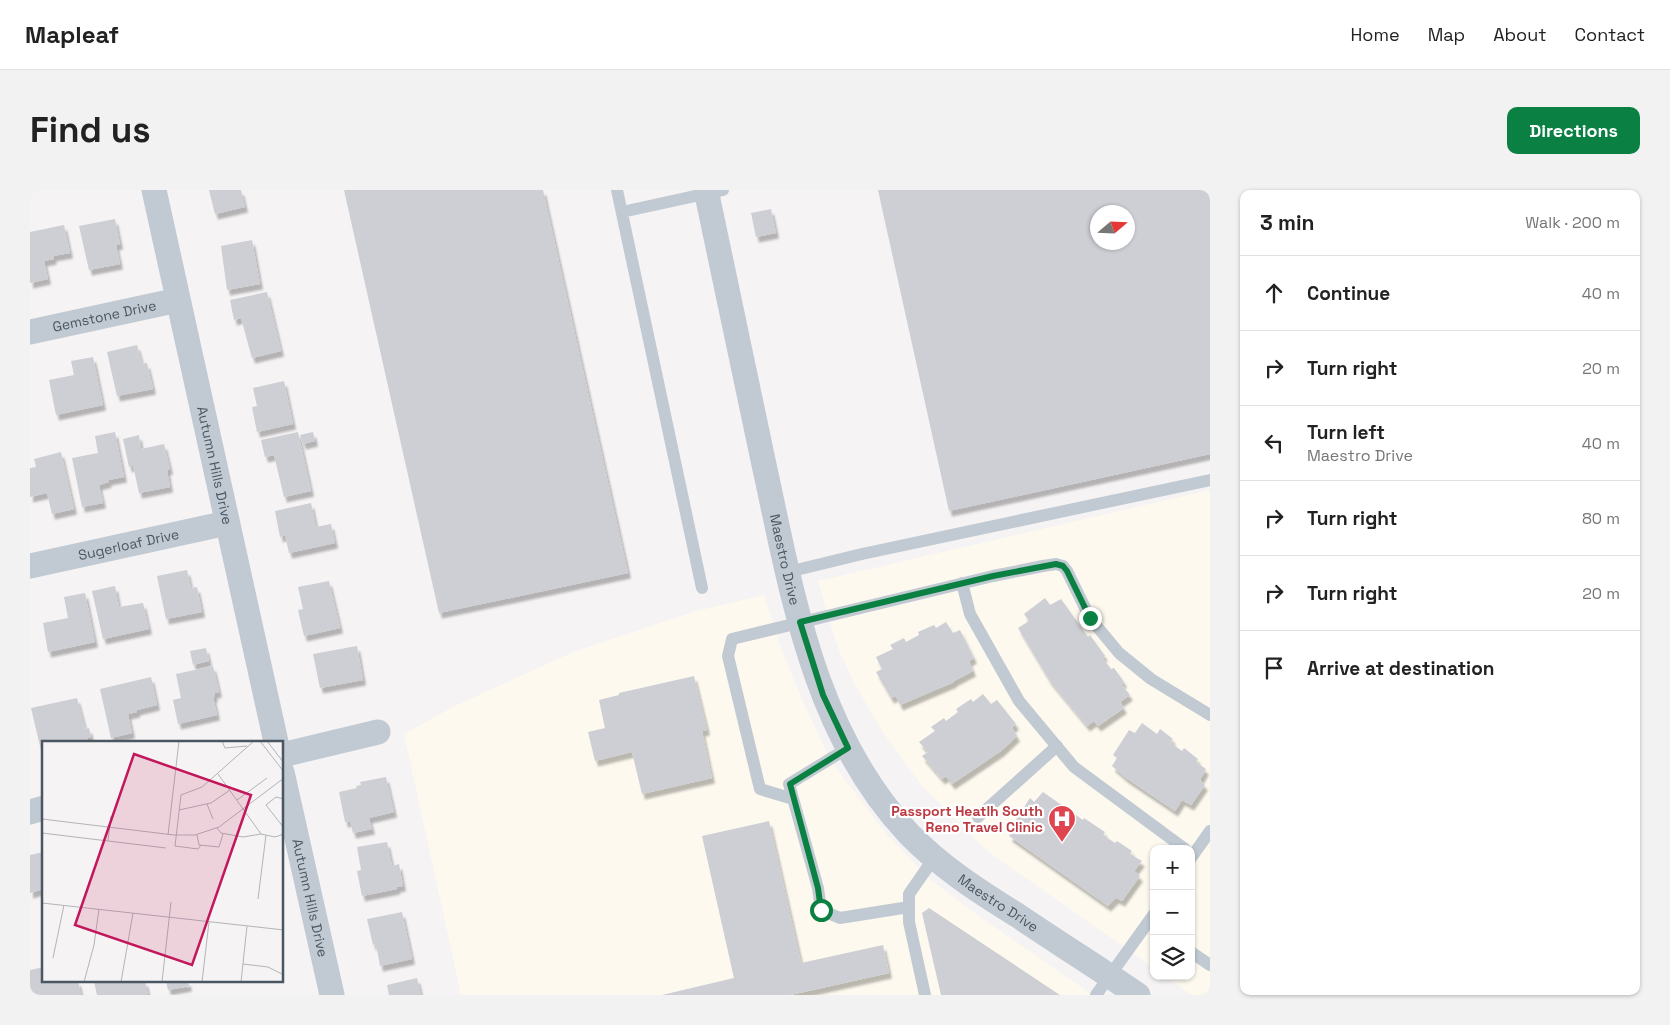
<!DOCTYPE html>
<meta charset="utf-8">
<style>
:root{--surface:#fff;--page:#f2f2f2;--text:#222;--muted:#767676;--line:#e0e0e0;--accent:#0b8043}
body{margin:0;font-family:"Space Grotesk",sans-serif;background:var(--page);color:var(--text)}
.controls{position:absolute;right:15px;bottom:15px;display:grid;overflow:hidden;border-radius:10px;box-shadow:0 1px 4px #0004}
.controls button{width:45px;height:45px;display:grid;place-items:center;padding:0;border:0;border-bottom:1px solid var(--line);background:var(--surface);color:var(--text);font:25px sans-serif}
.compass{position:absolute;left:1060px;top:15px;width:45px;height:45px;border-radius:50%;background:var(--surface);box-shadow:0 1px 4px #0004;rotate:71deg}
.stop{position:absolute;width:15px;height:15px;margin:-11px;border:4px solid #0b8043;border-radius:50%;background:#fff}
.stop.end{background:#0b8043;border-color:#fff;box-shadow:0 1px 5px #0008}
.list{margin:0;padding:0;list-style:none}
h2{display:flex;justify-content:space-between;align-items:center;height:65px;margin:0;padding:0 20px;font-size:21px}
h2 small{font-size:16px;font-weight:400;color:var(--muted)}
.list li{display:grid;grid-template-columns:32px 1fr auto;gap:15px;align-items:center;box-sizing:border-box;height:75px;padding:0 20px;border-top:1px solid var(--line)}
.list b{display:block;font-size:19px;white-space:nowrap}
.list p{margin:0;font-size:16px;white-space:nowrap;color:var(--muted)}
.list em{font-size:16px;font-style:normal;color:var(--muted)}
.icon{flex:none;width:28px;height:28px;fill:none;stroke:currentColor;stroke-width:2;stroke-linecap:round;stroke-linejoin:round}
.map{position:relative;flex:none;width:1180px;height:805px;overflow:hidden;border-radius:10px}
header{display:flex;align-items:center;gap:30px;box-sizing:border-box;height:70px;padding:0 25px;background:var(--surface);border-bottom:1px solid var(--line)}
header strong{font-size:24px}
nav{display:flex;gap:28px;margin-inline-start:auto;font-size:18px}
.intro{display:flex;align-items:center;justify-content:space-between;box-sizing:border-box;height:120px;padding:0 30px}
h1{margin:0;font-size:35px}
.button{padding:12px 22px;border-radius:10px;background:var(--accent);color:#fff;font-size:18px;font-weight:700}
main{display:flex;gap:30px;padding:0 30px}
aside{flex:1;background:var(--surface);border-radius:10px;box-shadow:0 1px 4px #0004}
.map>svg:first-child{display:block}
.commercial{fill:#fdf9ef}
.building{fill:#cdcfd5;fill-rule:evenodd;filter:url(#shadow)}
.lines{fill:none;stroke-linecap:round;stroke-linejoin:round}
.service{stroke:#c1cad2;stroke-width:12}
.minor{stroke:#c1cad2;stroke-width:25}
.route{stroke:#0b8043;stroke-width:6}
.labels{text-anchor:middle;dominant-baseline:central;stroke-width:4.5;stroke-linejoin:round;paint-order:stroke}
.street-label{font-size:14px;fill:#4a5661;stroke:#fff}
.health-label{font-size:14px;font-weight:bold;fill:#be3a42;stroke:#fff;text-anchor:end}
.inset-road{fill:none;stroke:#b1b4b9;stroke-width:1}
.view{fill:#c2185b;fill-opacity:0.15;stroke:#c2185b;stroke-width:2.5}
.inset-edge{fill:none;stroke:#4a5661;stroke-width:2.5}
</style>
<header>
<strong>Mapleaf</strong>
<nav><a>Home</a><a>Map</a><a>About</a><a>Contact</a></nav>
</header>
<div class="intro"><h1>Find us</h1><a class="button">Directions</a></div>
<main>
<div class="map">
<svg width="1180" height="805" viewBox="0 0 1180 805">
<defs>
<filter id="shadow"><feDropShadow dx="3" dy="5.5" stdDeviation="1" flood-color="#0004"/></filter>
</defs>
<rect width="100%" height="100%" fill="#f5f3f3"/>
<path class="commercial" d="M1180 300V805H1161L1135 786H1161V659H1124V778L956 660 891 595 852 541 824 493 807 456 788 391Z
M734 405 750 455 773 512 801 571 857 645 901 690 953 729 1063 805H431L374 544 425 516 543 462 663 422Z"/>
<path class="building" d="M179 0H211L215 17 185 24Z
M314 0H513L598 383 409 423Z
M848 0H1180V264L919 321ZM1068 22H1098V52H1068Z
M741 19 746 43 726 47 721 23Z
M85 29 90 54 86 55 90 74 59 80 49 36Z
M34 35 40 63 23 66 24 69 14 71 18 89 0 93V42Z
M222 50 230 94 197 100 191 56Z
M237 102 251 161 222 168 211 128 204 130 200 110Z
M107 155 112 174 117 173 123 199 87 206 77 162Z
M63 167 73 215 26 225 19 190 44 185 41 171Z
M254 191 263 234 227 242 222 217 227 216 223 198Z
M85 242 94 287 78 290 79 292 69 295 73 313 52 317 42 268 68 263 65 246Z
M268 242 281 301 254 307 244 265 235 267 231 250Z
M283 242 285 251 273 254 270 245Z
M109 245 111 259 134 254 140 279 137 280 140 297 109 303 103 275 99 277 93 249Z
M31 262 44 319 22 324 17 303 0 307V278L6 277 4 269Z
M281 313 286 337 301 334 305 353 259 363 255 345 250 347 245 321Z
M157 380 161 398 167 397 172 422 136 429 127 386Z
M299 391 310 438 274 446 268 420 273 419 268 397Z
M85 396 89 417 113 413 119 439 73 449 62 401Z
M55 403 65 452 18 462 13 433 38 428 34 407Z
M1015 408 1020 415 1031 409 1058 447 1060 445 1075 466 1072 467 1081 479 1084 478 1094 492 1091 494 1100 505 1090 512 1094 518 1068 536 1064 531 1057 536 1019 490 988 438 999 431 994 424Z
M916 432 923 443 930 440 944 468 939 471 943 481 924 491V492L870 515 866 506 861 508 846 482 852 479 846 467 863 459 860 455 874 448 876 452 889 445 888 442 904 435 906 438Z
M327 456 333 490 290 498 283 464Z
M176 458 179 471 163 475 160 461Z
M183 476 189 502 184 503 185 507H183L187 525 148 534 143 510 151 508 146 484Z
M664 486 677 540 672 541 682 588 612 604 602 562 565 571 558 542 575 538 569 510 589 505V503Z
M121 487 127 515 107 520V522L98 524 102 543 81 548 70 499Z
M953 504 961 514 967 510 986 534 982 538 987 546 971 561 922 594 916 586 912 589 892 566 898 562 889 552 905 541 901 537 914 528 916 531 928 522 926 519 941 509 943 512Z
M47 508 55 539 59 538 61 547 57 548 58 552H14V560H11L1 518Z
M1112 533 1127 544 1130 539 1143 549 1140 552 1152 561 1154 558 1168 569 1166 572 1176 579 1170 590 1175 595 1161 615 1152 610 1145 621 1096 588 1082 576 1087 568 1083 565 1099 540 1105 543Z
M356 587 364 622 339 628 342 639 323 643 320 631 315 632 309 602 327 598 326 596 331 595 330 592Z
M1013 602 1053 630 1054 628 1075 642 1073 645 1085 653 1087 651 1102 661 1100 664 1112 671 1104 681 1110 686 1092 711 1086 708 1078 716 979 646 985 637 983 634 985 631 1000 608 1004 612Z
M739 631 771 773 853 755 859 783 760 805H632L704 788 672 646Z
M357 652 362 676 369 674 373 696 367 697V699L332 706 327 681 331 680 327 657Z
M14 662V699L0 703V665Z
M899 718 1030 805H911L892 723Z
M372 722 382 769 350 776 346 754 343 755 337 729Z
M14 777V791H48L51 805H0V780Z
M387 788 391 805H359L357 795Z
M64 791H115L118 805H67Z
M136 791H158L159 796 138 800Z"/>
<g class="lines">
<path class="service" d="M587 0 672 398
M592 22 693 0
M758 382 832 364 1180 290
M932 393 940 424 989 511 1044 577 1155 659
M818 558 759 594 788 698 791 720 810 728 879 717
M763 609 730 599 698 466 702 449 963 386 1013 376 1026 374 1033 376 1037 381 1060 428 1089 463 1121 489 1180 525
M948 627 1027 556
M1161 668 1180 641
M1161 762 1180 775
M895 805 879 732V704L904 668
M1066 805 1124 724"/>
<g class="minor">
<path id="s1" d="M124 0 246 552"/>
<path id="s2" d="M676 0C695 90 714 180 733 270 762 402 783 542 879 644 911 677 948 701 987 725 1027 752 1068 778 1108 805"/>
<path id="s3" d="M0 142 148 110"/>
<path id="s4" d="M0 376 197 333"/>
<path d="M252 565 348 542"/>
<path id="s5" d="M252 582 302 805"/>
<path d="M0 622 14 618"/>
</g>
</g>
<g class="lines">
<path class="route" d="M791 720 788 698 760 594 818 558 793 505 770 432 963 386 1026 374 1033 376 1037 381 1060 428"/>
</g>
<defs>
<symbol id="hospital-pin" viewBox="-11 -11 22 30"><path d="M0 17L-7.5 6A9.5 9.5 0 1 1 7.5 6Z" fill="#e0444e" stroke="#fff"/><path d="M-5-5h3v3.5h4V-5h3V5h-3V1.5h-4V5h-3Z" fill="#fff"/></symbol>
</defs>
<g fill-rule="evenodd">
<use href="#hospital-pin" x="1016" y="613" width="32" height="43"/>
</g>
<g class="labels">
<g class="street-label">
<text stroke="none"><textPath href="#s3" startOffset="76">Gemstone Drive</textPath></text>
<text stroke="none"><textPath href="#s1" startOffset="282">Autumn Hills Drive</textPath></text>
<text stroke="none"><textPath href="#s4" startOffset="101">Sugerloaf Drive</textPath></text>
<text stroke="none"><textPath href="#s2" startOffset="378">Maestro Drive</textPath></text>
<text stroke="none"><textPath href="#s5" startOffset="129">Autumn Hills Drive</textPath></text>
<text stroke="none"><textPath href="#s2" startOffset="796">Maestro Drive</textPath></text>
</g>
<g class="health-label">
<text x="1013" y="621">Passport Heatlh South<tspan x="1013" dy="16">Reno Travel Clinic</tspan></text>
</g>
</g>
<g transform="translate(12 551)">
<rect width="241" height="241" fill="#f5f3f3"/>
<path class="inset-road" d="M180 0 183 7 205 5M218 0 242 31M225 0 242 22M176 33 219 93M242 58 234 56 224 64 242 87M195 59 225 37M165 63 171 78M137 69 169 62 188 49M0 78 132 94H153L177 86 242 37M175 87 179 92 201 96 219 93 233 96 242 93M0 92 124 107M126 94 137 0M155 94 157 104 177 106 181 93M66 100 69 75M159 104 156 108 133 105 139 54 160 46 212 0M216 158 224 94M0 162 242 189M11 217 22 164M201 223 226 226 242 234M42 241 52 204 57 168M79 241 91 172M120 241 129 161M160 241 167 181M199 241 205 185"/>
<path class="view" d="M92 13 209 54 150 224 33 184Z"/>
<rect width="241" height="241" class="inset-edge"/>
</g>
</svg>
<div class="controls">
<button>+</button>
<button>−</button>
<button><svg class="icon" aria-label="layers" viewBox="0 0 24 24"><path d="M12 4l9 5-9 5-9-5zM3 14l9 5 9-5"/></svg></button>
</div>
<svg class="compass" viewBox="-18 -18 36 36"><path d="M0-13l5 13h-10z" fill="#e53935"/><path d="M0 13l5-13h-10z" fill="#767676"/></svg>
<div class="stop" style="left:791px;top:720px"></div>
<div class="stop end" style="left:1060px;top:428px"></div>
</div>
<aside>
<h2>3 min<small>Walk · 200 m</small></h2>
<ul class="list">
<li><svg class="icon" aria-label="ahead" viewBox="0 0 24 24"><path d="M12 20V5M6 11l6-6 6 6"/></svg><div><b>Continue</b></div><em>40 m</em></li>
<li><svg class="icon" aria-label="right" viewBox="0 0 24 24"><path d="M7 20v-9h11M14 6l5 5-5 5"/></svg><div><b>Turn right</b></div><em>20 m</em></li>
<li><svg class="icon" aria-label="left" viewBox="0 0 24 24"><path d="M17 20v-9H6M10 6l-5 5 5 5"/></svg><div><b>Turn left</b><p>Maestro Drive</p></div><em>40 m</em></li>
<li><svg class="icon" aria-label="right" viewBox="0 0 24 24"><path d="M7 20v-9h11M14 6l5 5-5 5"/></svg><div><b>Turn right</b></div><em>80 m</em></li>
<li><svg class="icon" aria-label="right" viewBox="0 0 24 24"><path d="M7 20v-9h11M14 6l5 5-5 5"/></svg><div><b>Turn right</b></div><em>20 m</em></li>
<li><svg class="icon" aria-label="arrive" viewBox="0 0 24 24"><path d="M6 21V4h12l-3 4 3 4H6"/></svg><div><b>Arrive at destination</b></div></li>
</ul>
</aside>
</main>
